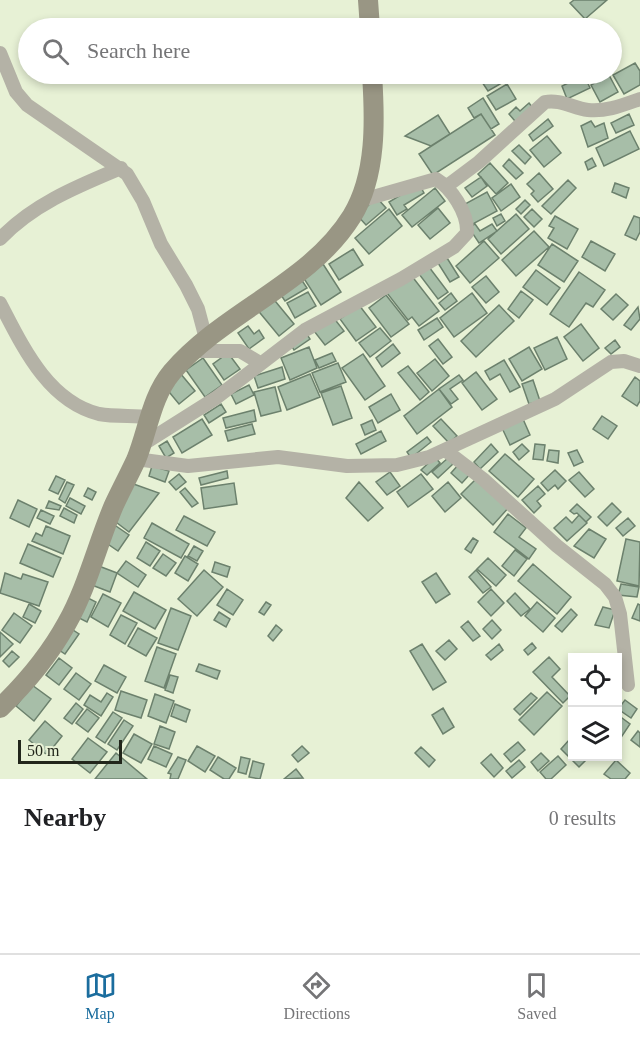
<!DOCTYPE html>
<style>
:root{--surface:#fff;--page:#f2f2f2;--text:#202124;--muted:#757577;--line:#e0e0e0;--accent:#1b6d9e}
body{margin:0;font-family:"Times New Roman",serif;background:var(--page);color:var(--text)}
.controls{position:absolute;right:18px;bottom:18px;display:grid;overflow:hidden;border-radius:0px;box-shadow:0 3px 9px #0003}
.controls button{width:54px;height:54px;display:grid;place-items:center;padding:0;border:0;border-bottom:2px solid var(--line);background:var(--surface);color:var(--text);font:30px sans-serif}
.scale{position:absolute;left:18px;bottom:15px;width:104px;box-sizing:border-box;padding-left:6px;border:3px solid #22261b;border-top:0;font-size:16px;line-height:21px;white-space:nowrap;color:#22261b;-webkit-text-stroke:4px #e7f1d5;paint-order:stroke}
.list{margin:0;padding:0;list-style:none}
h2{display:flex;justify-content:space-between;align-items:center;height:78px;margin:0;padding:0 24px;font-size:26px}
h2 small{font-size:20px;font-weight:400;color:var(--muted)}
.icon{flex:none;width:33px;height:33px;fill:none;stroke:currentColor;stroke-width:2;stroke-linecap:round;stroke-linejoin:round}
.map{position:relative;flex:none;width:640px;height:779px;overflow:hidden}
.search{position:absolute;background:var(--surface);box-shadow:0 3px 9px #0003;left:18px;right:18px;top:18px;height:66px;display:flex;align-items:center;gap:15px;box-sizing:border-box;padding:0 21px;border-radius:33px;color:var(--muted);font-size:22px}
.sheet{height:174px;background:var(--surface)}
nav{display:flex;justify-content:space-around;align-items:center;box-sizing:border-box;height:84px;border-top:2px solid var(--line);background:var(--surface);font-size:16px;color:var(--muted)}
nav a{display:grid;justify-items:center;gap:3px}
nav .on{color:var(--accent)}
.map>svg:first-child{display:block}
.building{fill:#a7bea8;stroke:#6c816d;stroke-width:1.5}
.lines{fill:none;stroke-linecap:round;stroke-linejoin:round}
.street{stroke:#b4b2a6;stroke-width:14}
.secondary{stroke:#999684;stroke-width:20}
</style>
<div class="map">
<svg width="640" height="779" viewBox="0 0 640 779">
<rect width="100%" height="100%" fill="#e7f1d5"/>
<path class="building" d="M574 0H607L585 19 570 3Z
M635 63 640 71V85L624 94 613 75Z
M490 74H503L507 80 488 91 480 79Z
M584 75 590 88 567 99 562 86Z
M609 75 618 92 600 102 591 85Z
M507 84 516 99 496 110 487 96Z
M483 98 499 124 491 129 481 114 474 118 468 108Z
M529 103 536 112 520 127 509 114 516 107 520 111Z
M481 114 495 135 433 175 419 154Z
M629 114 634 125 616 133 611 123Z
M438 115 450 134 431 146 405 136Z
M548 119 553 126 533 141 529 135Z
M591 121 595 127 604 123 608 138 588 147 581 126Z
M630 131 639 149 604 166 596 148Z
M547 136 561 153 544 167 530 150Z
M519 145 531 157 525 164 512 151Z
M592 158 596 166 588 170 585 162Z
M509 159 523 173 516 179 503 166Z
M490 163 508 183 496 194 478 174Z
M539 173 553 189 538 202 531 194 534 191 527 184Z
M481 177 487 186 472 197 465 188Z
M568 180 576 188 551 214 542 206Z
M615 183 629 188 626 198 612 192Z
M419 184 424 193 404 205 407 209 397 215 389 202Z
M511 184 520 197 501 211 492 198Z
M435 188 445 201 412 227 402 215Z
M487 192 497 211 471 225 465 204Z
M377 198 386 208 366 225 357 215Z
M525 200 530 205 521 214 516 209Z
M438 208 450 223 430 239 418 225Z
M389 209 402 226 369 254 355 238Z
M532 209 542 219 534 227 524 217Z
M501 214 505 221 497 226 493 218Z
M516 214 529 229 501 254 488 239Z
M555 216 578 229 567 249 548 238 554 228 549 226Z
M634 216 640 218V232L636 240 625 235Z
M475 224 480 231 492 224 497 231 479 243 469 228Z
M534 231 549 247 516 276 502 260Z
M484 241 499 258 470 283 456 266Z
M591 241 615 254 605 271 582 257Z
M552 244 578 261 564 282 538 265Z
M353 249 363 265 339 280 329 264Z
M447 258 459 277 450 282 438 263Z
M323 264 341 292 321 305 303 277Z
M429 267 448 292 438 299 419 274Z
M536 270 560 288 547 305 523 287Z
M579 272 605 290 593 307 586 303 569 327 550 314Z
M411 275 439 311 419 326 412 317 408 320 387 293Z
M299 276 307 288 285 301 277 289Z
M486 276 499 292 486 303 472 287Z
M521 291 533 300 519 318 508 309Z
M308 292 316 306 295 318 287 303Z
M451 293 457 301 445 310 439 303Z
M472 293 487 313 454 337 440 318Z
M616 294 628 305 613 320 601 309Z
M386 295 409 324 391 337 369 308Z
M271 296 294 324 279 336 256 308Z
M359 305 376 327 356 341 340 319Z
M499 305 514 321 476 357 461 341Z
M638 307 640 319 631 330 624 325Z
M333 317 344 331 325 345 314 331Z
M437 318 443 327 424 340 418 330Z
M581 324 599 348 583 361 564 337Z
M248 326 254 334 259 330 264 338 249 349 238 333Z
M380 328 391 341 370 357 359 343Z
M306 333 310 339 294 350 290 343Z
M557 337 567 359 545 370 534 348Z
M438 339 452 357 443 364 429 346Z
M615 340 620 347 611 354 605 348Z
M393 344 400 353 382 367 376 358Z
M309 347 317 368 290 380 281 358Z
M529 347 542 369 522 381 509 359Z
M228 353 240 369 224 380 213 364Z
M332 353 336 361 319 368 315 360Z
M363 354 385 386 365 400 342 368Z
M203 358 222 385 205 397 186 370Z
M435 359 449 376 432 391 417 373Z
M504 360 520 387 510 392 500 374 490 380 485 371Z
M338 363 346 382 320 392 312 373Z
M408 366 429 392 420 400 398 373Z
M282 367 285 379 258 388 254 376Z
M476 372 497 399 482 410 462 383Z
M180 373 195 391 179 404 165 387Z
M310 374 320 397 287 410 278 387Z
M459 375 463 380 450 389 458 399 451 404 439 389Z
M635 377 640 381V401L637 406 622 396Z
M533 380 540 401 529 404 522 384Z
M249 385 254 395 236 404 231 394Z
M341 386 352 418 333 425 321 393Z
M275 387 281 411 261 416 254 392Z
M439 389 452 407 417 434 404 416Z
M391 394 400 410 378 423 369 407Z
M221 404 226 412 209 423 204 415Z
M254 410 256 421 226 428 223 418Z
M602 416 617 426 608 439 593 429Z
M202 419 212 435 182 453 173 437Z
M441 419 457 436 449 443 433 426Z
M523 419 530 435 510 445 502 428Z
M372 420 376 430 365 435 361 425Z
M252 424 255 434 228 441 225 431Z
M381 431 386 441 361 454 356 444Z
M427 437 431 442 411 458 407 452Z
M167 441 174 453 166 458 159 446Z
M491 444 498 452 480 469 474 462Z
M522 444 529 451 519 460 513 452Z
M535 444 545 445 543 460 533 459Z
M549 450 559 451 558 463 547 461Z
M577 450 583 462 574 466 568 453Z
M505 454 534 479 518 497 489 471Z
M435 457 440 463 427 475 421 470Z
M448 458 453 464 438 478 432 472Z
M459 464 471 473 462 483 451 473Z
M152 466 169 471 165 482 149 476Z
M555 470 566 481 558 489 555 485 548 491 541 483Z
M227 471 228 478 201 485 199 478Z
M390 472 400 486 387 495 376 482Z
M579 472 594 489 585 497 569 480Z
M179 474 186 482 176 490 169 482Z
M421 474 433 489 408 507 397 492Z
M56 476 65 480 58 494 49 490Z
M479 476 510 506 493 525 461 494Z
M67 482 74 485 65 503 59 499Z
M128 482 159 493 129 532 112 519Z
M359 482 383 508 368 521 346 498Z
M448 482 461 498 445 512 432 496Z
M234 483 237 504 204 509 201 488Z
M538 486 545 494 537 501 541 506 534 513 522 500Z
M88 488 96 492 92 500 84 496Z
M185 488 198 503 192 507 180 492Z
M70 498 85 506 81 514 66 506Z
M18 500 37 509 29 527 10 518Z
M49 501 61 506 59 510 46 508Z
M612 503 621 512 607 526 598 517Z
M577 504 591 517 586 522 577 513 574 514 570 511Z
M64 508 77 515 74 523 60 516Z
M41 510 54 516 50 524 37 518Z
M508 514 526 528 519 537 536 549 529 559 494 532Z
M579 515 587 523 567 541 554 528 566 517 572 523Z
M184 516 215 532 207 546 176 530Z
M628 518 635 526 623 536 616 528Z
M152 523 189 544 181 558 144 538Z
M113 524 129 535 118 551 102 540Z
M46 526 70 536 63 554 32 541 36 533 42 536Z
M589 529 606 539 594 558 574 546Z
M473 538 478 541 471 553 465 549Z
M626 539 640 542 639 586 617 581Z
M146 542 160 551 150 566 137 558Z
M28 544 61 558 53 577 20 563Z
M194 546 203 551 197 561 188 556Z
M515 550 527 559 514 576 502 566Z
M163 554 176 563 166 576 153 568Z
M185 556 198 564 188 581 175 573Z
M488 558 506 575 496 586 477 569Z
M126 561 146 575 138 587 117 573Z
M215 562 230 567 227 577 212 572Z
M91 563 117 573 110 592 84 582Z
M533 564 571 597 557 614 518 581Z
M204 570 223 587 197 616 178 599Z
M476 570 491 587 483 593 469 577Z
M5 573 21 579 23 574 48 582 39 606 0 593Z
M436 573 450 594 436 603 422 582Z
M621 584 639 587 637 597 618 595Z
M227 589 243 600 233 615 217 605Z
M491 589 504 603 491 616 478 602Z
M134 592 166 610 155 629 123 611Z
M515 593 530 609 521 616 507 601Z
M103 594 121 603 108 627 91 617Z
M82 595 96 602 87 622 73 615Z
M266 602 271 605 264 615 259 612Z
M537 602 555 618 543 632 525 616Z
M29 604 41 611 35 623 23 617Z
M638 604 640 605V621L632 618Z
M603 607 615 610 609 628 595 625Z
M171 608 191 616 178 650 158 643Z
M571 609 577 615 562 632 555 626Z
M219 612 230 619 226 627 214 620Z
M14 613 32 626 20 643 2 630Z
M121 615 137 623 125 644 110 635Z
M492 620 501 630 492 639 483 629Z
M468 621 480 636 473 641 461 627Z
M276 625 282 630 273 641 268 636Z
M70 628 79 634 65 654 56 648Z
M138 628 157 638 146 656 128 646Z
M0 632 13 644 0 657Z
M449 640 457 649 445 660 436 651Z
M532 643 536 648 528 655 524 650Z
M422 644 446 682 433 690 410 651Z
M499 644 503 650 491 660 486 655Z
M157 647 176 654 164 688 145 681Z
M12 651 19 657 9 667 3 661Z
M549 657 560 669 552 677 570 696 563 703 533 672Z
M59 658 72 668 59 685 46 675Z
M199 664 220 671 217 679 196 671Z
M104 665 126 677 117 693 95 681Z
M76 673 91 684 79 700 64 689Z
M170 675 178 677 173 693 165 690Z
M32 685 51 699 34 721 16 706Z
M121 691 147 700 141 718 115 710Z
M547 692 562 706 534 735 519 720Z
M107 693 113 697 101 716 84 705 90 695 101 702Z
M531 693 537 698 520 715 514 709Z
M155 694 174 701 166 723 148 716Z
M625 700 637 709 631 718 618 709Z
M76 703 83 709 72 724 64 718Z
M175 704 190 710 186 722 171 716Z
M443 708 454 727 443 734 432 715Z
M87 709 99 718 88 732 76 723Z
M113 712 122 718 105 743 96 737Z
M618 715 630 724 618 742Z
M124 720 133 726 117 750 108 744Z
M45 721 62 736 47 755 29 740Z
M160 726 175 732 169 749 154 744Z
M638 731 640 733V747L631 740Z
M134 734 152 744 141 763 123 753Z
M88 738 107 752 90 773 72 759Z
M569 740 572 743V756L588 758 579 767 561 749Z
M518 742 525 750 511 762 504 754Z
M154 746 172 754 166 767 148 759Z
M197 746 215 756 205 772 188 761Z
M302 746 309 753 298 762 292 755Z
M421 747 435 760 429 767 415 753Z
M116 753 147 779H95Z
M541 753 549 761 538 771 531 762Z
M491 754 503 768 494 777 481 763Z
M558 756 566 765 551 779H546L540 772Z
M178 757 186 760 178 779H170L171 774 168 773Z
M218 757 236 768 229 779H224L210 770Z
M241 757 250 759 246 774 238 772Z
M519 760 525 767 512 778 506 771Z
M616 760 630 773 625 779H611L604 774Z
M253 761 264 764 260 779 249 777Z
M296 769 303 778 284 779Z"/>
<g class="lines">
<path class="street" d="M0 53 16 92 27 105 127 174 143 201 161 244 186 285 198 309 206 339
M447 186 479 162 545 102C560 99 573 108 588 110 606 112 623 105 640 99
M0 239C33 204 78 186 121 168
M0 303C22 345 47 401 99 414 115 417 134 415 150 417
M193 351H240L260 363
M140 446 216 398 305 330 401 279 454 247 467 233C468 212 451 188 436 179L359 201
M445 450 483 479 557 546 605 584 615 597 620 614 628 685
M136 459 188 466 278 457 347 466 397 465 429 457 555 399 611 362 624 361 640 366"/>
<path class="secondary" d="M368 0 370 28
M0 708C26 683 50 654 67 623 87 588 98 542 114 505 121 490 129 475 136 460 148 431 151 397 172 372 224 311 310 284 352 216 377 175 375 119 372 74"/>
</g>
</svg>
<div class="controls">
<button><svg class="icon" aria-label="locate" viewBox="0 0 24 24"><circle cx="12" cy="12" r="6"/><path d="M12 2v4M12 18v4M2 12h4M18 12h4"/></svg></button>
<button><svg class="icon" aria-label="layers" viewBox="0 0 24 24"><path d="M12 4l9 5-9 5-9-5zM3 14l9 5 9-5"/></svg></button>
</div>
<div class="scale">50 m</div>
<div class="search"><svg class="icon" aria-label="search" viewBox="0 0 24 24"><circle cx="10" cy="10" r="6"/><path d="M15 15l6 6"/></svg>Search here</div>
</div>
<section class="sheet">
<h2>Nearby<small>0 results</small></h2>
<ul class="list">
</ul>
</section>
<nav>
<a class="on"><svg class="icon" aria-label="map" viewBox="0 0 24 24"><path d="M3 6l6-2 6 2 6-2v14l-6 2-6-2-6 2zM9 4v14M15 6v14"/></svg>Map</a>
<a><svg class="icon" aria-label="directions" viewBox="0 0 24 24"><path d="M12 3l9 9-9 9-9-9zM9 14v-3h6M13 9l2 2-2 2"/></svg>Directions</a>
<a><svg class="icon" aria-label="saved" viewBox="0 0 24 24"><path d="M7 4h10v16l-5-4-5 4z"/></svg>Saved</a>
</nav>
